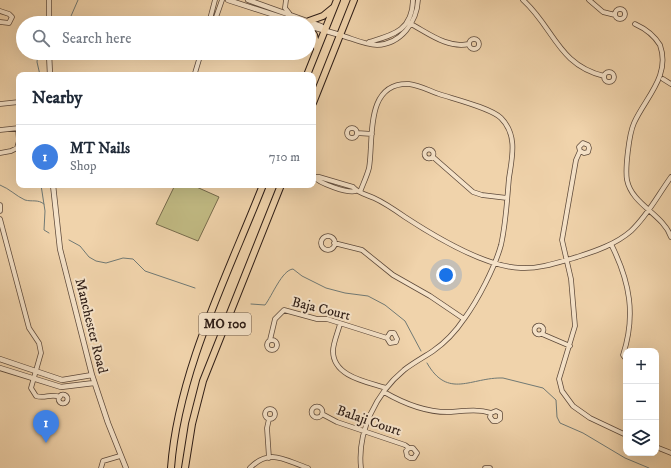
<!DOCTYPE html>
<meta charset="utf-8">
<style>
:root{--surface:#fff;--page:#f2f2f3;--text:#1f2937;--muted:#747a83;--line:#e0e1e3;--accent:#8f2418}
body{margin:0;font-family:"IM FELL DW Pica",serif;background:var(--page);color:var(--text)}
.controls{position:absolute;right:12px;bottom:12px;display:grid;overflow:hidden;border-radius:8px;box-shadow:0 4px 16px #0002}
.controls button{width:36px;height:36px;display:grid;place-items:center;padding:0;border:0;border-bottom:1px solid var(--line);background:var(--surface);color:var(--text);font:20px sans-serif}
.you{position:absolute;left:446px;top:275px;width:14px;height:14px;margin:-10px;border:3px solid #fff;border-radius:50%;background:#1a73e8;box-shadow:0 0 0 6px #1a73e833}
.badge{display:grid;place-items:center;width:26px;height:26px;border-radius:50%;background:var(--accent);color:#fff;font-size:13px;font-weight:700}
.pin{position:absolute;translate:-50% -33px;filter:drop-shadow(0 1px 2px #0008)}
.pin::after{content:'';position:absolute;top:21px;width:14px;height:12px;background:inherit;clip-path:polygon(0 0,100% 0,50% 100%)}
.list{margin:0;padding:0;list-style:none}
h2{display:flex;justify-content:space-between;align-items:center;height:52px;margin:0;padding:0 16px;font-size:17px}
h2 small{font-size:13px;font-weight:400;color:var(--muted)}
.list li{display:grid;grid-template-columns:26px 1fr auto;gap:12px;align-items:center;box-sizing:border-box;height:64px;padding:0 16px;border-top:1px solid var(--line)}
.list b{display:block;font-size:15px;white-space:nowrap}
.list p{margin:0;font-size:13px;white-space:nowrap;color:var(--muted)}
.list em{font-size:13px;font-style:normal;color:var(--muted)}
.icon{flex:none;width:22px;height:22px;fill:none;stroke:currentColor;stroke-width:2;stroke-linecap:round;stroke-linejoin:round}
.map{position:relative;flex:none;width:671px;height:468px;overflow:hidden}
.search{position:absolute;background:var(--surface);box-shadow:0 4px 16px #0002;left:16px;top:16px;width:300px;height:44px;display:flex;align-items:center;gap:10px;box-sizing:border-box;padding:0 14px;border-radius:22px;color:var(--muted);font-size:15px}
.panel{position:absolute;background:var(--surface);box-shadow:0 4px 16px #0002;left:16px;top:72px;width:300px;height:116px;border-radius:8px}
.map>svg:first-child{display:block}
.green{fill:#c1ba83;stroke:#786c4c}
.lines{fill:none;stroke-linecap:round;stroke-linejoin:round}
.stream{stroke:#707974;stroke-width:1}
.minor-casing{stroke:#5e4a3b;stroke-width:5.5}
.tertiary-casing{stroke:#5e4a3b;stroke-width:6}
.trunk-casing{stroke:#2e1d16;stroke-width:8}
.minor{stroke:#f5e2c8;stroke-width:4}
.tertiary{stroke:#f5e2c8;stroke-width:4.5}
.trunk{stroke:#f0d3ab;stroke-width:6}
.labels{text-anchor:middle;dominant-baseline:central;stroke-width:4;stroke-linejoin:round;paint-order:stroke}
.shield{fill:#f5e2c8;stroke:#6a584b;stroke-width:1}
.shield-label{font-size:13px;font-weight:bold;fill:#2e1d16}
.street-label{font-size:14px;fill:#2e1d16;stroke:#f5e2c8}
</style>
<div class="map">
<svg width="671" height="468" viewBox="0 0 671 468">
<rect width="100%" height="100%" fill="#f0d3ab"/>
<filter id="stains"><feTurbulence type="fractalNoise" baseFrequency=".005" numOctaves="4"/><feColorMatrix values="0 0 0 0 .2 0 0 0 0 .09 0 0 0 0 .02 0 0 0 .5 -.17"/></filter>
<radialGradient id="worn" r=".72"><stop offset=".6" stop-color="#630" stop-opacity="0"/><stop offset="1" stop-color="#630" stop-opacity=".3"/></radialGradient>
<path class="green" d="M175 185H192L219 197 198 241 156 224Z"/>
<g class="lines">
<path class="stream" d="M68 23 78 0
M38 53 37 62 40 75
M0 185C10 189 16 196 25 200 32 202 38 199 44 204
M41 185 45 211 44 230 49 233
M69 240 80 246 89 257 96 261 106 263 123 258 133 259 145 271 195 288
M251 304 265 305C272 296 282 270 293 269L302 276 326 288 345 293 368 296 385 305 405 321 421 351
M427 363C448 400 471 377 503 378L543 388 556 400 557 417 560 423 583 433 625 458 649 468"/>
<defs>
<path id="minor" d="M286 0 285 8 289 13
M523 0C554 28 558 65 604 76
M589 0 603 12 615 15
M615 14a5 5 0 1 1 10 0a5 5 0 1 1-10 0Z
M0 11 9 14 12 17 9 23 0 22
M209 23 215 0
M214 23 222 0
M409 23C427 32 447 49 469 44
M635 24C646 29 654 35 660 45 671 76 645 98 634 123 629 134 625 169 627 180 632 205 663 214 671 237
M340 35C351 38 365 45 377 45 401 44 417 22 418 0
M469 44a5 5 0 1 1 10 0a5 5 0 1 1-10 0Z
M369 42C393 35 412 31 413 0
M604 77a5 5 0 1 1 10 0a5 5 0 1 1-10 0Z
M195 73 201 53
M663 79 671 84
M0 104 19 102
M347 133a5 5 0 1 1 10 0a5 5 0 1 1-10 0Z
M0 130 19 128
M357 133 372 134
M424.5 154a4.5 4.5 0 1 1 9 0a4.5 4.5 0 1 1-9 0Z
M580 151 584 153 588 152 589 148 588 145 583 143 579 147 580 151 576 160 562 240 571 279 575 326 559 379 562 391 573 406 590 418 626 435
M0 153 11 151 17 148 19 141 18 129
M433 157 473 192 482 195 507 198
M314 177C319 183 348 194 356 191
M315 177H319L353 187C358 193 367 195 374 198 385 203 395 210 405 217 434 236 485 267 521 268 540 269 559 262 577 257 596 251 616 244 631 231 648 215 658 195 671 177
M360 192C363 184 367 176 369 168 374 140 364 82 409 84 419 85 430 91 439 94 454 99 491 108 501 118 518 135 512 158 509 178 507 200 506 223 501 245 495 267 478 300 464 319 456 331 446 342 433 351 424 357 413 363 404 370 376 393 357 432 361 468
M0 205V211
M0 219 29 328 39 343 41 353 31 388 36 396C45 399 51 393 60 397
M321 243a7 7 0 1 1 14 0a7 7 0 1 1-14 0Z
M334 243 362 250 393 275 430 296 464 319
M611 244C630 282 636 315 623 355L626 359
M340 324C338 332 333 343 333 351 333 377 368 382 386 388
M534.5 330a4.5 4.5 0 1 1 9 0a4.5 4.5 0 1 1-9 0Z
M542 334 570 346
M267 345a5 5 0 1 1 10 0a5 5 0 1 1-10 0Z
M270 340 275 319 284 310 317 319H327L387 338 390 343 396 342 397 339 394 333H390L387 338
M384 392C403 403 428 413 451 412 464 411 478 409 491 413L496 411 500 413V419L497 421H493L490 417 491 413
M58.5 399a4.5 4.5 0 1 1 9 0a4.5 4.5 0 1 1-9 0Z
M311.5 412a5.5 5.5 0 1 1 11 0a5.5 5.5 0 1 1-11 0Z
M265 414a5 5 0 1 1 10 0a5 5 0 1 1-10 0Z
M322 414 337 422 405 445 409 448H413L417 453 414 458H410L407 456 406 451 409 448
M656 447 671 453
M269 458 267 428 269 419
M101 468 103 461 120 456
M250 468C270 447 286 461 308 468
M485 468H490"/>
<path id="tertiary" d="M49 0V23
M228 0 299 23
M248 0 321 26 326 30
M309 26 340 35
M49 53 50 75
M53 185 60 249 92 375 108 423 126 468
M0 359 62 380 92 375
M0 368 61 387 94 383"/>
<path id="trunk" d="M309 21 323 16 334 7
M309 28 314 35 317 48
M307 75 337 0
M313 103 354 0
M171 468C178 372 228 274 263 185
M185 468 192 424 203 381 281 185"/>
</defs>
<use href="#minor" class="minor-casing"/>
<use href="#tertiary" class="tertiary-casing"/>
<use href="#trunk" class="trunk-casing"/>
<use href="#minor" class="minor"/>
<use href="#tertiary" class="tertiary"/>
<use href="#trunk" class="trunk"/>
</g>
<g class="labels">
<rect class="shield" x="199" y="313" width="52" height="22" rx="3"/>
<g class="shield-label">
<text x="225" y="324">MO 100</text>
</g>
<g class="street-label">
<text transform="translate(321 309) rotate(14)">Baja Court</text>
<text transform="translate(91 326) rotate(76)">Manchester Road</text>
<text transform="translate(369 421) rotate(19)">Balaji Court</text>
</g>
</g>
<rect width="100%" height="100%" filter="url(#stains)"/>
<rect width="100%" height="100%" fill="url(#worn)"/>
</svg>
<div class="controls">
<button>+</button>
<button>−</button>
<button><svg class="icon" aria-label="layers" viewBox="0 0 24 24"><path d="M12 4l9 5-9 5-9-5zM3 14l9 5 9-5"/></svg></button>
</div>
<div class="you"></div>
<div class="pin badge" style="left:46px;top:443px;background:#3f7fe0">1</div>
<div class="search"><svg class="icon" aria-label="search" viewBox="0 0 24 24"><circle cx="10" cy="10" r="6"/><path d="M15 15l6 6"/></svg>Search here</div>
<section class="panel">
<h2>Nearby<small></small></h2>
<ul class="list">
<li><span class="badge" style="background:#3f7fe0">1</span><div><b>MT Nails</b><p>Shop</p></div><em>710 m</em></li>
</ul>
</section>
</div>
